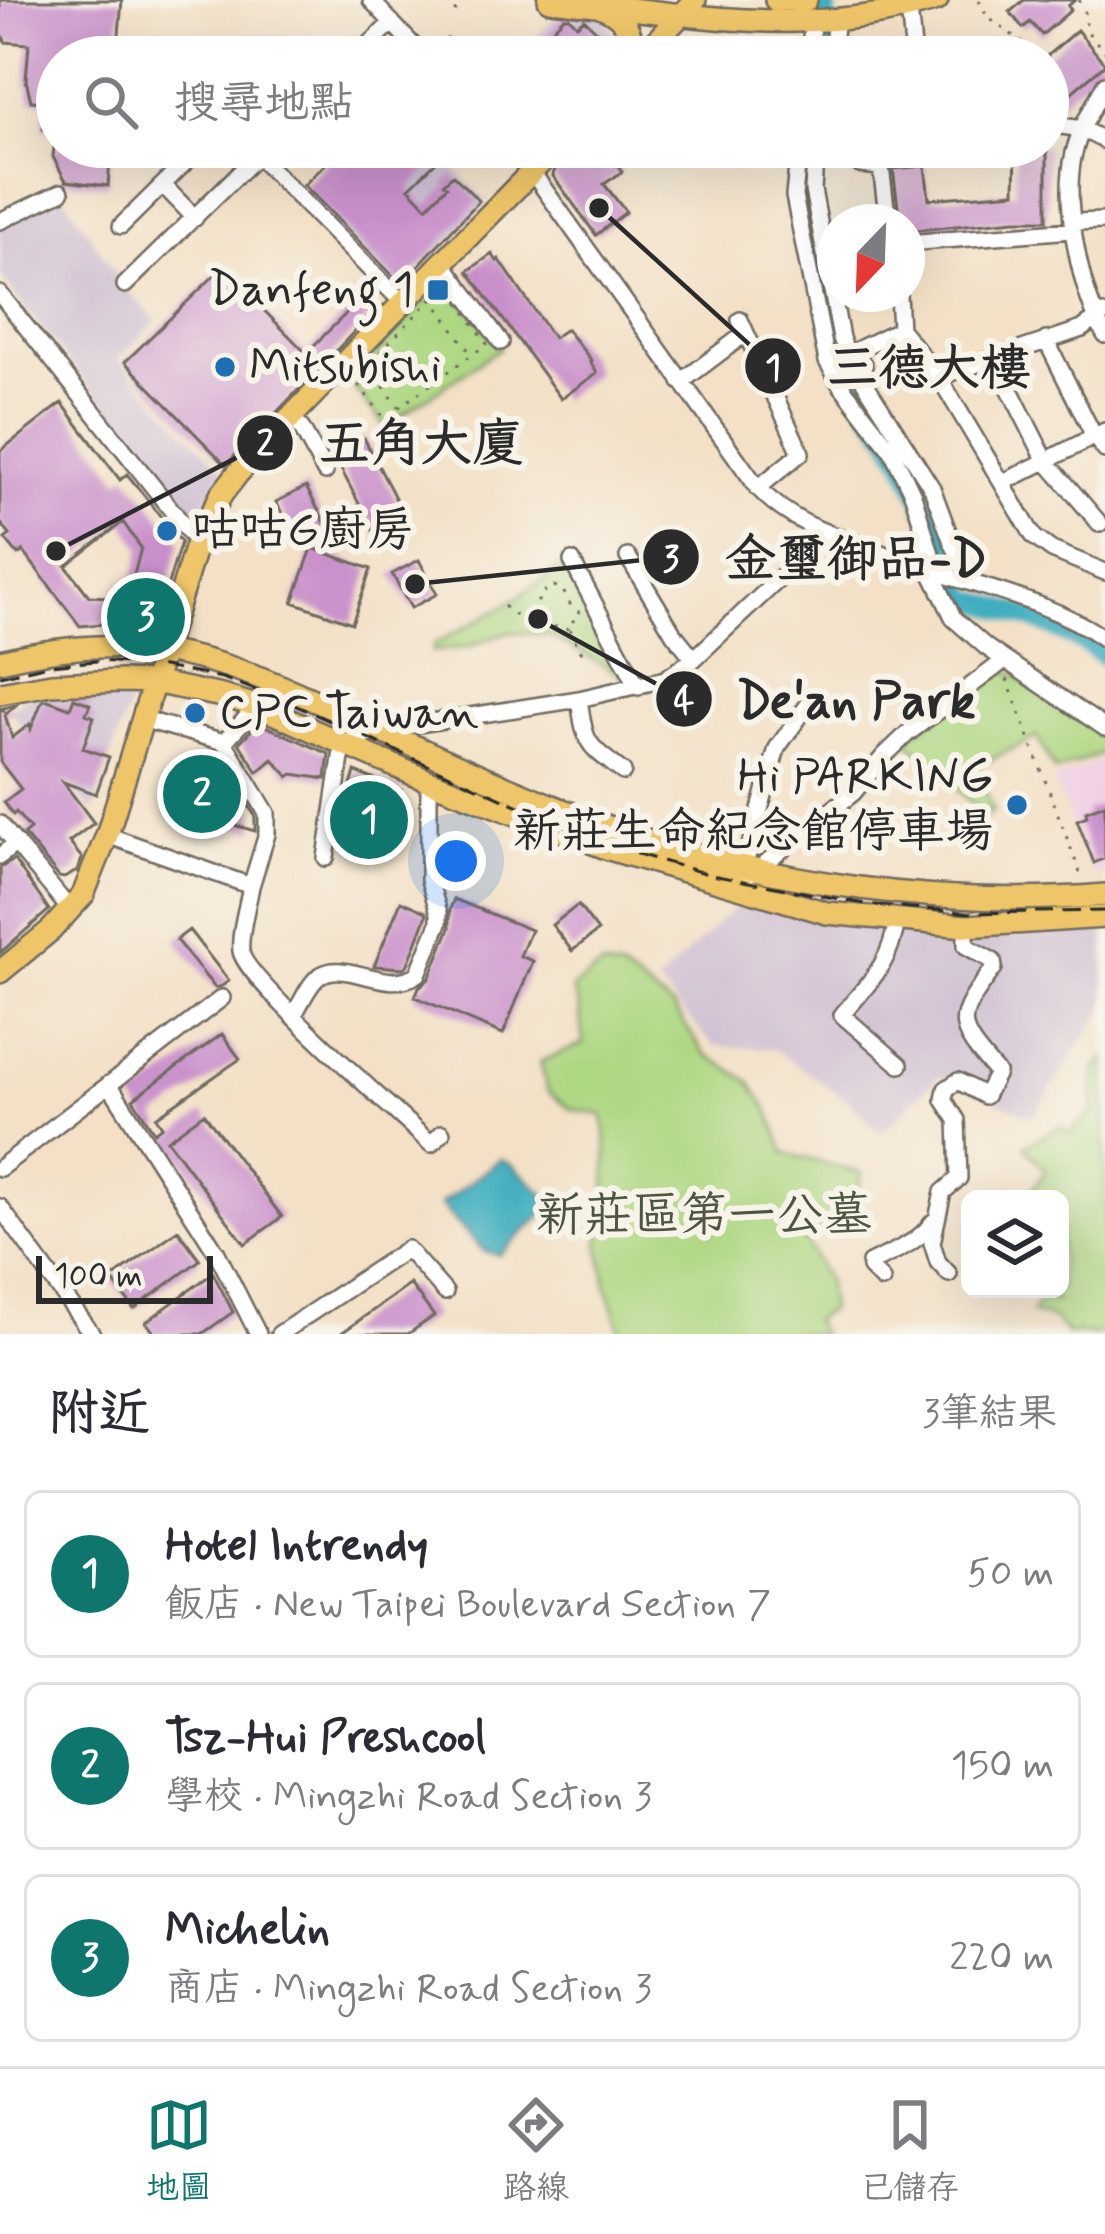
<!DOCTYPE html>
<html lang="zh-TW">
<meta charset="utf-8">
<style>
:root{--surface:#fff;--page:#f2f2f3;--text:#2b2b33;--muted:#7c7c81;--line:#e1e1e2;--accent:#0f766e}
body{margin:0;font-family:Mynerve,"LXGW WenKai TC",sans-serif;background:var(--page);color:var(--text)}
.controls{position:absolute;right:36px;bottom:36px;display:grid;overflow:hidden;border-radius:18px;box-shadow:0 12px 48px #0002}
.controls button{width:108px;height:108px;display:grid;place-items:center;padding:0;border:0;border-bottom:3px solid var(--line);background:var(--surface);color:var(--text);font:60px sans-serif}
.compass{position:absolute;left:817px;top:204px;width:108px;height:108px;border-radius:50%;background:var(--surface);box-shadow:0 12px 48px #0002;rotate:203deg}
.scale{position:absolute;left:36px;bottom:30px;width:177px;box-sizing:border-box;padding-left:12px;border:6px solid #2b2b2b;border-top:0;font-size:33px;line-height:42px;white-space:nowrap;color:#2b2b2b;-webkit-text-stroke:9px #f7f3e8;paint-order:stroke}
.you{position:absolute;left:456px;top:861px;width:42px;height:42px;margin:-30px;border:9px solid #fff;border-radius:50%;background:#1a73e8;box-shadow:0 0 0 18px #1a73e833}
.badge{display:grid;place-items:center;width:78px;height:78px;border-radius:50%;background:var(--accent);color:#fff;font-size:39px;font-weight:700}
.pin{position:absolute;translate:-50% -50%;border:6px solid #fff;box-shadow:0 3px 12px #0006}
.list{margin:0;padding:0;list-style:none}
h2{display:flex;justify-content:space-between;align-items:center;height:156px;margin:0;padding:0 48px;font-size:51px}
h2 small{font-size:39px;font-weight:400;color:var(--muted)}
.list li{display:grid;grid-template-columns:78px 1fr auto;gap:36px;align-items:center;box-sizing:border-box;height:168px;margin:0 24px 24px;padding:0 24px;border:3px solid var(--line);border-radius:18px}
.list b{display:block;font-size:45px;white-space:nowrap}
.list p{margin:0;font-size:39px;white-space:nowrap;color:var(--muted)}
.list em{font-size:39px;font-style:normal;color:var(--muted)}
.icon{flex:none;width:66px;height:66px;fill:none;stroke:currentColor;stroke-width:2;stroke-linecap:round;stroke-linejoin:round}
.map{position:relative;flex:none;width:1105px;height:1334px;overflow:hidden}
.search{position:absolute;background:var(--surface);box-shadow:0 12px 48px #0002;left:36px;right:36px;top:36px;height:132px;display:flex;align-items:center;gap:30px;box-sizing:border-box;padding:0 42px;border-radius:66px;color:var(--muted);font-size:45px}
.sheet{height:732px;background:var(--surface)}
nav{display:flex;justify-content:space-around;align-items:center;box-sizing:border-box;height:168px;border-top:3px solid var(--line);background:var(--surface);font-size:33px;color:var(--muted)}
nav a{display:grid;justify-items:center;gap:6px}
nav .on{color:var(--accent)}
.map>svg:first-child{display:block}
.built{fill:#f0d0e5}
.industrial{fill:#cebed2}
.green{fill:#aed782;stroke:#6c8156;stroke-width:3}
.water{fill:#41aec0;stroke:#366c76;stroke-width:3}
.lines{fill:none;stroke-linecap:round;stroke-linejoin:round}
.river{stroke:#41aec0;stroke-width:21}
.building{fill:#c98fcb;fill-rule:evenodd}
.minor-casing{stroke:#716a61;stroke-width:20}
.major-casing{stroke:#716a61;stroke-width:26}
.path{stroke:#716a61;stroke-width:3;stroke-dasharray:3 9;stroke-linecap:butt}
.minor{stroke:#fff;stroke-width:15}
.major{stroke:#eec569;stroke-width:21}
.rail{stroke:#2b2b2b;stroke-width:3;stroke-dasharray:18 9;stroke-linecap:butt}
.poi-dot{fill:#1f6fb2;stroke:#f7f3e8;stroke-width:4.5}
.labels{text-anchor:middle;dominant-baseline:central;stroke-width:12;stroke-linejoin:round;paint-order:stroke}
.poi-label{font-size:48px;fill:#2b2b2b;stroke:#f7f3e8;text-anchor:start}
.park-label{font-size:48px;fill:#4c5641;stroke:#f7f3e8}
.leader{fill:none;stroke:#2b2b2b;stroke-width:4.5}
.callout-dot{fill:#2b2b2b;stroke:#f7f3e8;stroke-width:4.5}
.mark-label{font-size:36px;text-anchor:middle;font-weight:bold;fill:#fff}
.callout-label{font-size:51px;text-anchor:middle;font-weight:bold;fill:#2b2b2b;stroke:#f7f3e8;stroke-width:12;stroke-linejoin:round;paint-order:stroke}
</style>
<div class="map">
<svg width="1105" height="1334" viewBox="0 0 1105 1334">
<rect width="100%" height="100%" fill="#f7f3e8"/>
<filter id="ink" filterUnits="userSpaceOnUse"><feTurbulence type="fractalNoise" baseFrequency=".00833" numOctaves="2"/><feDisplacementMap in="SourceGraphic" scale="24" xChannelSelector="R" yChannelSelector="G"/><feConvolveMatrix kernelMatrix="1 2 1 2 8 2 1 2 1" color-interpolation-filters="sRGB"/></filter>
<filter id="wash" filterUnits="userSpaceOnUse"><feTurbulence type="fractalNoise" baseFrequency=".004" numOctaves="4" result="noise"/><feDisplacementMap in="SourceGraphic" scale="48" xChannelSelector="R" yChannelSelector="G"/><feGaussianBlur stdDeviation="2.7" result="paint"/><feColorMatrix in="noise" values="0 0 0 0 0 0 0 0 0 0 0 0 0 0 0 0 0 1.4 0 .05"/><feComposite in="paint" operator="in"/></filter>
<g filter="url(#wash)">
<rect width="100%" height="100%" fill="#f3e0c6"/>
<path class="built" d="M1105 759V873L1092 874 1054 780Z"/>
<path class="industrial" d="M564 10 593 13 605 19 616 37 611 57H516Z
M342 147H433L488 203 398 290 299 189Z
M64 196 125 288 157 321 118 359 224 472 194 517 0 276V225Z
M122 684 132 693 92 812 10 711 32 692Z
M739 903 837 922 1004 938 1105 930V1007L1033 1117 939 1076 881 1133 850 1102 774 1049 714 1046 657 983Z"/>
<path class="green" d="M444 281 451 282 500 348 385 427 350 382Z
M564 566 628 673 622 675 548 635 507 632 468 647 433 651V645L504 606Z
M1004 668 1105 738V752L1055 771 1037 737 976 767 993 811 985 816 906 739Z
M602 967 622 971 673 1007 704 1053 749 1081 769 1111 785 1153 862 1173 854 1204 803 1237 826 1279 830 1309 813 1320 821 1334 621 1332 608 1291 599 1243 606 1196 607 1148 603 1115 571 1109 548 1092 540 1062 583 1044 579 1006 572 988Z
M1105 1058V1334H1068L1054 1319 1032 1313 1038 1302 1056 1300 1045 1289H1060V1199H1025L1046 1171 1025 1146 1061 1126 1069 1134 1093 1113 1095 1070Z"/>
<path class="water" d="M501 1159 511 1164 552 1201 548 1210 499 1255 484 1251 440 1205Z"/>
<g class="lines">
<path class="river" d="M825 57 827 0
M832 322 839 361 904 458 966 598C1014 612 1064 626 1105 656"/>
</g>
<g id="blocks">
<path class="building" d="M0 0H122L117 57H57V129H43L45 102 31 101 26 80 29 44 5 42 0 28Z
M1024 0H1075L1068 6 1071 10 1042 35 1030 22 1023 28 1010 12Z
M564 17H569L577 25 584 19 608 42 593 57H526Z
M1077 30 1105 64 1058 104 1048 92V86L1055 79 1048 71V55Z
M447 39 494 56V57H436L434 51Z
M54 147H111L108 186 66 181 53 157Z
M343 147H431L441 157 409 188 427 207 447 186 444 183 453 175 479 201 401 284 304 185Z
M573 147H629L635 156 619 167 622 172 604 184 626 212 596 235 553 176 554 171Z
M1016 147H1047V220H1015L907 231V222H900L893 169 925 166 929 199 1015 192Z
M492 254 497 261 499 259 553 338 566 329 592 361 590 362 597 373 561 399 468 271Z
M222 268 306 353 358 302 371 314 226 465 125 362Z
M62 403 120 480 127 474 181 542 155 626 102 624 80 626 23 551 18 555 5 539 10 535 0 522V451ZM123 522 141 548 128 598 89 596 66 566Z
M364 438 404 515 373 530 333 454Z
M306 487 329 530 299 545 276 502Z
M312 548 371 569 352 623 293 602Z
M419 560 437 594 411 608 392 574Z
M74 698 90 704 86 714 94 717 83 748 109 757 96 794 63 782 94 823 69 842 82 858 77 871 64 878 59 877 26 837 24 834 30 829 16 812 13 815 4 802 21 789 0 762V708L4 711 3 708 16 705 5 715 12 738 30 724 31 729 42 701 48 700 70 708Z
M258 723 329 754 326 779 293 774 289 777 273 759 258 772 239 743Z
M186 767 221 777 223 771 228 772 255 816V831L174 808Z
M355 772 401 790 383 845 344 832 351 808 348 807 353 791 350 789Z
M1105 804V858L1094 863 1077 820 1087 816 1086 811Z
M14 860 49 910 0 953V868Z
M454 899 531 930 520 956 533 961 503 1034 415 997 419 987 429 979 450 928V909Z
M401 901 426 912 427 915 412 954 407 966 403 968 374 966Z
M578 905 598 931 572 951 552 925Z
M189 930 229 981 222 986 215 988 176 940Z
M222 1034 240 1059 156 1117 162 1126 154 1132 133 1099Z
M204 1113 282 1217 245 1244 167 1140Z
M178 1230 200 1260 134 1309 111 1279Z
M213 1273 233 1312 202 1334H155L146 1322Z
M410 1284 434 1316 408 1334H340Z"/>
</g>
</g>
<g filter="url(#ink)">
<use href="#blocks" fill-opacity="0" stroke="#716a61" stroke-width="3"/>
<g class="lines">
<defs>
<path id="minor" d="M371 0 424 57
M909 9 914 57
M357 57 392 22
M810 57 812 21
M833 57 835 20
M1105 84C1093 107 1080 128 1074 153 1062 202 1080 291 1105 335
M1048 124 1082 129 1105 141
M249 147 403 303
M508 147 532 172 758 488C790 522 828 534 871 549 891 557 912 565 932 571 991 590 1053 603 1105 639
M799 147 794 196 827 361 840 384 892 451 913 495 932 557 930 570
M816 147 813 190 841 338 848 356 932 488 952 542 972 583
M844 147 860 165 881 167 888 222
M881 167V147
M163 185 195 218
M0 221 61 192
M1072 222 1105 221
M121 226 201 147
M907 243 1072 230
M442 262 501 342
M125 285 266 147
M0 294 197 542
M898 294 900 329 939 377 1034 537 1052 550 1105 572
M740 320 801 453 758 488
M1046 340 1094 436 1105 450
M994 358 1046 461 1100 524
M864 366 855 351 900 329
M939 377 1082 329 1103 314
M681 382 746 333
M292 416 302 429 325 472
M1002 483 1105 431
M628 557 674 634 694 659
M572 561 638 687
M930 570 954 619 986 647 1105 728
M579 699C586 747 586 743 623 772
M142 719 224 742 267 813V834L251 886
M224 742 257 706
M0 824 71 911
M107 835 251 886C248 904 239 933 241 951 243 978 401 1116 431 1144L442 1133
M0 856 16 843
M326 858 343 744 380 730 579 699 665 679 694 659 782 576 804 552 818 529
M753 873 853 793 884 756 907 734 1005 660
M742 875 777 748 810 702
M897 920C890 965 870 981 842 1015L900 1065
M293 1016C301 1004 309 982 321 975 347 959 387 995 418 974L439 923V913L429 880V781
M109 1084 217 1253 258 1334
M0 1168 222 998
M0 1207 92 1334
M949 1274 938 1262 932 1243 943 1192 959 1178 957 1120 944 1100 946 1089 958 1081 985 1096 997 1073C953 1023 955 1021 994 968L993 961 966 946V926
M882 1280 870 1268V1263C893 1252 918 1243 933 1222
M279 1334 407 1249 445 1292"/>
<path id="major" d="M549 0C677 12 812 41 937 0
M776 0H806
M602 7C625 16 634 33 632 57
M641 57 695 0
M0 661C53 648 108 642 163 651 238 663 308 697 376 729 454 764 531 800 611 828 768 883 940 909 1105 895
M0 693 51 684 122 681 153 682 222 696 257 706 429 781 609 849 827 913 966 926 1105 917
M0 972 51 930 83 895 107 835 197 542 221 495 238 473 292 416 556 147"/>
</defs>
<use href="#minor" class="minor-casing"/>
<use href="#major" class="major-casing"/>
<path class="path" d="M454 0 452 10 456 11 458 0
M979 0 987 17 1025 44V57
M1079 0 1087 17 1085 29 1105 52
M442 288 450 289 487 344 384 418 354 379Z
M432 298 471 354
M369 367 399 407
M554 586 563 590 568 602 580 613 572 622 570 629 550 626 537 614C536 600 540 591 554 586Z
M504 606 518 618 537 614
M570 629 580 651H583
M1007 679 1082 878"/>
<use href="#minor" class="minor"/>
<use href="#major" class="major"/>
<path class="rail" d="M0 676 49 665 97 661 147 664 222 678 283 700 606 845 711 875 866 904 972 913 1105 911"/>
</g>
</g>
<g class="poi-dot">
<rect x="426" y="278" width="24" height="24" rx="6"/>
<circle cx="225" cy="367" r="12"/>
<circle cx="167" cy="531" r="12"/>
<circle cx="195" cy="713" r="12"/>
<circle cx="1017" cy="805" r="12"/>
</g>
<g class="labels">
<g class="poi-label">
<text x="414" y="290" text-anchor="end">Danfeng 1</text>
<text x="249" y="367">Mitsubishi</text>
<text x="191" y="531">咕咕G廚房</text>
<text x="219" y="713">CPC Taiwan</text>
<text x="993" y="777" text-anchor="end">Hi PARKING<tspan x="993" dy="55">新莊生命紀念館停車場</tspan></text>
</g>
<g class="park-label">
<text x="704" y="1216">新莊區第一公墓</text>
</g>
</g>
<path class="leader" d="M599 208L773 366M56 551L265 443M415 584L671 557M538 619L684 699"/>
<g class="callout-dot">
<circle cx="599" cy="208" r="12"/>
<circle cx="56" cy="551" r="12"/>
<circle cx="415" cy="584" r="12"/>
<circle cx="538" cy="619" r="12"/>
<circle cx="773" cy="366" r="30"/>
<circle cx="265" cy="443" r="30"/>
<circle cx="671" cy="557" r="30"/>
<circle cx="684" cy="699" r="30"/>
</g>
<g class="mark-label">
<text x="773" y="379">1</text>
<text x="265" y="455">2</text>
<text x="671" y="570">3</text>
<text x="684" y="712">4</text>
</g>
<g class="callout-label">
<text x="929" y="384">三德大樓</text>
<text x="421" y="460">五角大廈</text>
<text x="856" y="575">金璽御品-D</text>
<text x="856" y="717">De'an Park</text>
</g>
</svg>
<div class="controls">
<button><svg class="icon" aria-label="layers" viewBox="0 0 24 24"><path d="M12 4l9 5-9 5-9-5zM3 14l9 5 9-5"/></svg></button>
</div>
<svg class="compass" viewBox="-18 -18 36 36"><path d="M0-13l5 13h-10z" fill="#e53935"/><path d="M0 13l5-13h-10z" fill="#7c7c81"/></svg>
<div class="scale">100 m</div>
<div class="you"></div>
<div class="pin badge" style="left:369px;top:820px">1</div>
<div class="pin badge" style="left:202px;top:794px">2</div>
<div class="pin badge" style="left:146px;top:617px">3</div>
<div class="search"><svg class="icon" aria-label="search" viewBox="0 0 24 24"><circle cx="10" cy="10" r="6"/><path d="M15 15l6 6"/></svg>搜尋地點</div>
</div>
<section class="sheet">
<h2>附近<small>3筆結果</small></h2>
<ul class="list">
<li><span class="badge">1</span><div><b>Hotel Intrendy</b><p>飯店 · New Taipei Boulevard Section 7</p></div><em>50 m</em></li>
<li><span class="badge">2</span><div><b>Tsz-Hui Preshcool</b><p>學校 · Mingzhi Road Section 3</p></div><em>150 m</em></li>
<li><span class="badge">3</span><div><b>Michelin</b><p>商店 · Mingzhi Road Section 3</p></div><em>220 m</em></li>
</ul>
</section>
<nav>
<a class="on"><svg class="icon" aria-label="map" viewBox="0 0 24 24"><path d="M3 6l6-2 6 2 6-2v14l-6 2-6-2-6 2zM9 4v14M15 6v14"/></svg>地圖</a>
<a><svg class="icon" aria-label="directions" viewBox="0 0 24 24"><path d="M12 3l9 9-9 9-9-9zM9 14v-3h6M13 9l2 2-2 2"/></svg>路線</a>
<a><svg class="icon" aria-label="saved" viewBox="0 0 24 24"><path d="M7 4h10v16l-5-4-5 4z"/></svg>已儲存</a>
</nav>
